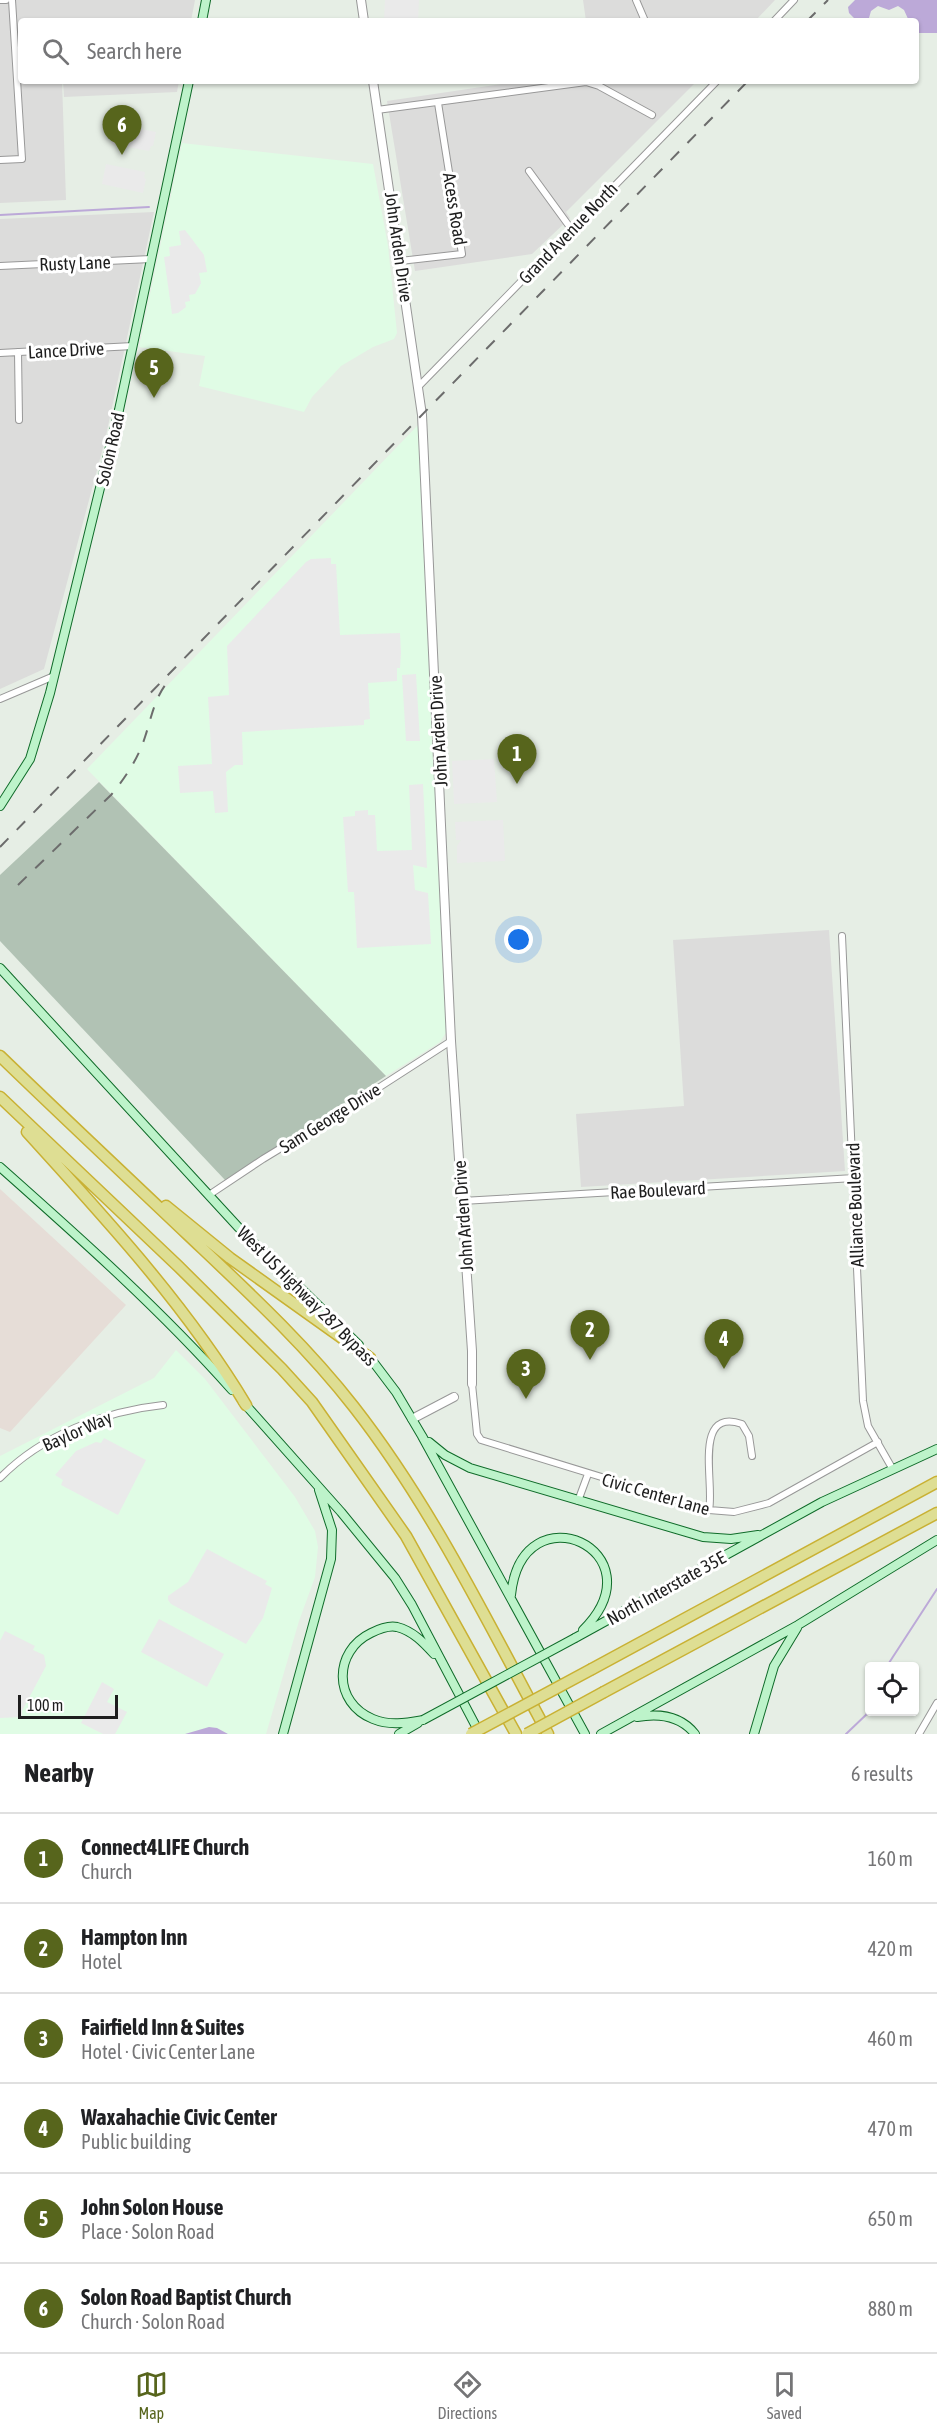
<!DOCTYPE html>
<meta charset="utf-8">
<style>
:root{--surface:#fff;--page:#f2f2f2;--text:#202124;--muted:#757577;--line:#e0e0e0;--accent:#57651c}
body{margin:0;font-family:"Asap Condensed",sans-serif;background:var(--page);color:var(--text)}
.controls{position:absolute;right:18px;bottom:18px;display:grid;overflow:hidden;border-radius:6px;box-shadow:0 2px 4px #0004}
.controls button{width:54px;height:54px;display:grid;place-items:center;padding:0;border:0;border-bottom:2px solid var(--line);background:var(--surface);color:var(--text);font:30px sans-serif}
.scale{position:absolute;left:18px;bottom:15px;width:100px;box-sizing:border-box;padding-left:6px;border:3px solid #1e1e1e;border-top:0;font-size:16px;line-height:21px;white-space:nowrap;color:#1e1e1e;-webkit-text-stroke:4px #fff;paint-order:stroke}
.you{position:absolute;left:519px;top:940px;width:21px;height:21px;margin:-15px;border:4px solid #fff;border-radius:50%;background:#1a73e8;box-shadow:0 0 0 9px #1a73e833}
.badge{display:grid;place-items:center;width:39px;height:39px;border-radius:50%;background:var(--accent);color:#fff;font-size:20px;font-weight:700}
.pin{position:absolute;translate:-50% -50px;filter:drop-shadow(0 2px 3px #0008)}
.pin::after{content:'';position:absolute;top:32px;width:21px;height:18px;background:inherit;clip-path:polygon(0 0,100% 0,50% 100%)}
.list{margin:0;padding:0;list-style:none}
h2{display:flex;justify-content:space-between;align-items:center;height:78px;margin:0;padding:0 24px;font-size:26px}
h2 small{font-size:20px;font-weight:400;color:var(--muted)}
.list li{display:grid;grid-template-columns:39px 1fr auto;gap:18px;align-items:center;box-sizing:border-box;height:90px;padding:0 24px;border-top:2px solid var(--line)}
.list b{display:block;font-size:22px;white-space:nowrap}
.list p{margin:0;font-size:20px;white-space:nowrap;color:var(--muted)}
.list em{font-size:20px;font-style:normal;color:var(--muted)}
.icon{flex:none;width:33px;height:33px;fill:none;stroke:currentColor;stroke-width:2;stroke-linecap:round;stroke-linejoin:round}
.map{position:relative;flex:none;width:937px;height:1734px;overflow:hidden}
.search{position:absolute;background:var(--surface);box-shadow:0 2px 4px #0004;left:18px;right:18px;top:18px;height:66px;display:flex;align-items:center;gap:15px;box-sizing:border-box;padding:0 21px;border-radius:6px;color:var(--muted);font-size:22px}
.sheet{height:618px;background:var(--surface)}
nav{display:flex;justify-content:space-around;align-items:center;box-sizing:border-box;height:84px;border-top:2px solid var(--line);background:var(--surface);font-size:16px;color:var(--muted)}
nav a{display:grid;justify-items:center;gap:3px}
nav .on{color:var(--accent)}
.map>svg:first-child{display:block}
.residential{fill:#dcdcdb}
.industrial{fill:#e6ddd7}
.education{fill:#e0fce5}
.construction{fill:#b1c2b4}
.parking{fill:#eaeaea}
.water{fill:#bca9d8}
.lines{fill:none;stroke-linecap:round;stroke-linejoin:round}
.stream{stroke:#bca9d8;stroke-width:2}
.minor-casing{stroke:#989898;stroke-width:8}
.tertiary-casing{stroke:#989898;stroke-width:10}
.secondary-casing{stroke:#0f6b29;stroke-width:10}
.motorway-casing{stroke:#c9b134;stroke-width:13}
.minor{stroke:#fff;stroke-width:6}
.tertiary{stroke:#fff;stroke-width:8}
.secondary{stroke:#bdf3ca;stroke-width:8}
.motorway{stroke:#dede93;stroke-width:10}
.rail{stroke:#6c6c6c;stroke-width:2;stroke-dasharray:12 12;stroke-linecap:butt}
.secondary-bridge-casing{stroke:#0f6b29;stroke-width:10;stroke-linecap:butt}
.motorway-bridge-casing{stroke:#c9b134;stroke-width:13;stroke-linecap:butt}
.secondary-bridge{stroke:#bdf3ca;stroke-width:8}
.motorway-bridge{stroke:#dede93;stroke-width:10}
.labels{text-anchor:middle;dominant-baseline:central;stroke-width:6;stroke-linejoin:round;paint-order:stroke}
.street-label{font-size:18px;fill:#1e1e1e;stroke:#fff}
</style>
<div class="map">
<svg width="937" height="1734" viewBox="0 0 937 1734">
<rect width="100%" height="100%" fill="#e6eee5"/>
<path class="residential" d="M0 0H195L191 21H21V81H62L66 200 0 203Z
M583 0H775L755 21H586Z
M63 81H179L177 92 64 97Z
M521 81H697L566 212 570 218 532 254 415 271 387 101Z
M154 212 105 440 44 669 0 689V219Z
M829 930 845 1171 581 1187 576 1114 684 1106 673 940Z"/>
<path class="industrial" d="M0 1189 126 1305 10 1432 0 1428Z"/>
<path class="education" d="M182 143 373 164 388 246 397 333 394 339 373 347 341 366 312 397 304 412 199 386 205 356 139 347Z
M419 424 447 1031 440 1042 386 1076 87 769Z
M176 1350 205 1379 295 1497 315 1531 318 1547 315 1577 299 1621 266 1734H0V1456L154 1378Z"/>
<path class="construction" d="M99 782 386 1076 225 1180 0 941V875Z"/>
<path class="parking" d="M385 0H419L418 21H384Z
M115 124 156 132 153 146H151L149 151 111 144Z
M106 164 145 172 144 178 146 179 143 193 102 184Z
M185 230 204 255 207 272 199 273 201 283 195 294 189 295 190 301 185 302 186 307 178 313 172 314 164 257 170 256 169 247 181 245 179 231Z
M331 558V564H336L340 635 400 633 401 653 400 668H397V681L368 683 370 719 364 720V725L242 732 243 765H235L226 772 228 812 215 813 213 791 180 793 178 766 212 764 208 697 229 695 227 646 306 562 311 559Z
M416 674 420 741H406L402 675Z
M494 759 497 802 454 804 452 761Z
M423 784 427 868 413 865 415 890 428 893 431 944 357 948 354 892H348L343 817 355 816V811L368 810V815H375L377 851 412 850 409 785Z
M503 820 505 861 457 863V846L461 840H456L455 822Z
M104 1438 146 1460 118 1515 61 1485 63 1480 55 1475 76 1451 96 1442 101 1443Z
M207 1549 267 1581 265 1584 272 1588 263 1618 246 1644 171 1604 168 1600V1596L188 1582Z
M159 1619 224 1654 207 1687 141 1652Z
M5 1631 35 1646 33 1650 44 1655 46 1666 22 1711V1717L0 1718V1641Z
M102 1682 114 1689 107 1702 127 1712 115 1734H103L81 1723Z"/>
<path class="water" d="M855 0H937V33H919L916 29V21H909L904 10 898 6 889 10 878 6 871 11 869 18H854L849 13 848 7Z
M209 1727 217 1728 228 1734H185Z"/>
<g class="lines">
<path class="stream" d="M0 215 149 207
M887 1666 937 1589
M846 1734 870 1711"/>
<defs>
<path id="minor" d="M0 0H6
M636 0 645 21
M774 21 794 0
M377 110 586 82 599 86 652 115
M0 160 22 159 12 0
M529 171 572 230
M400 261 462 254 438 103
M0 266 151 259
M18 352 19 420
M0 353 133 346
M419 386 717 81
M0 699 54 676
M842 936 863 1401 868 1426 892 1468
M209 1195 263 1159 355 1103 451 1041
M462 1201 854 1178
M472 1384 477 1434 481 1440 709 1510 734 1512 769 1503 878 1442
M0 1478C42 1435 105 1411 163 1405
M578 1501 588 1474
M709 1510C715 1484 692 1407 742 1424L749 1436 752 1456
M919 1734 937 1703"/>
<path id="tertiary" d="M361 0 364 21
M373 81 422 415 451 1041 472 1351V1384
M412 1419 454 1397"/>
<path id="secondary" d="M202 21 206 0
M0 806 30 759 50 693 119 410 189 81
M0 968 239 1228 359 1345
M0 1167C80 1238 161 1310 232 1390
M368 1355 396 1392 422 1436 585 1734
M243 1402 341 1512 395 1578 412 1605 480 1734
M429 1442 445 1455 470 1468 703 1537 731 1539 758 1535
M511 1595C522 1487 662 1551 583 1630
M575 1638 822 1502 937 1449
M637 1717C659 1713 680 1715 695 1734
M423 1720C406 1723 390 1726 373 1719 333 1703 333 1651 371 1633 379 1629 388 1625 397 1627 413 1631 424 1643 434 1654
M283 1734 331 1559 332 1530 319 1490
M399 1734 418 1723
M601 1734 798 1625 937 1540
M754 1734 774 1666 797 1628"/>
<path id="motorway" d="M0 1056C62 1116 125 1175 187 1234 245 1289 305 1344 354 1407 432 1507 488 1623 548 1734
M0 1097 178 1266 282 1369 312 1402 406 1536 516 1734
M27 1132C105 1218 186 1305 246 1405
M166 1206 230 1258 370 1358
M592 1669 937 1482
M604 1692 937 1513"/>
</defs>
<use href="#minor" class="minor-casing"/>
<use href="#tertiary" class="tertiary-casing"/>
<use href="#secondary" class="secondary-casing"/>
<use href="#motorway" class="motorway-casing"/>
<use href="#minor" class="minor"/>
<use href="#tertiary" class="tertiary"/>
<use href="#secondary" class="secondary"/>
<use href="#motorway" class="motorway"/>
<path class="rail" d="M807 21 828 0
M0 847 748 81
M18 885 111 795C125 778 138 759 145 737 151 719 154 700 166 684"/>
<defs>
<path id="secondary-bridge" d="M423 1720 575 1638"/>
<path id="motorway-bridge" d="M471 1734 592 1669
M527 1734 604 1692"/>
</defs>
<use href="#secondary-bridge" class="secondary-bridge-casing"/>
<use href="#motorway-bridge" class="motorway-bridge-casing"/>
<use href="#secondary-bridge" class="secondary-bridge"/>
<use href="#motorway-bridge" class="motorway-bridge"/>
</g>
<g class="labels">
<g class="street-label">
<text transform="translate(455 209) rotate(81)">Acess Road</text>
<text transform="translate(568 233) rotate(-46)">Grand Avenue North</text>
<text transform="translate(399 247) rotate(82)">John Arden Drive</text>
<text transform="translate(75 263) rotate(-2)">Rusty Lane</text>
<text transform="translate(66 350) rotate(-3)">Lance Drive</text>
<text transform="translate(110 449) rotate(-77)">Solon Road</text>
<text transform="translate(438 731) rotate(-93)">John Arden Drive</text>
<text transform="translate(330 1118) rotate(-32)">Sam George Drive</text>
<text transform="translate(658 1190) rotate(-3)">Rae Boulevard</text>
<text transform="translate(855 1205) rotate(-92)">Alliance Boulevard</text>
<text transform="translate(463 1216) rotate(-94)">John Arden Drive</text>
<text transform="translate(307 1296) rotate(45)">West US Highway 287 Bypass</text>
<text transform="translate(77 1431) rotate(-24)">Baylor Way</text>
<text transform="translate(656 1494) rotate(16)">Civic Center Lane</text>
<text transform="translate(666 1588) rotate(-29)">North Interstate 35E</text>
</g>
</g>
</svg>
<div class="controls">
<button><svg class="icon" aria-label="locate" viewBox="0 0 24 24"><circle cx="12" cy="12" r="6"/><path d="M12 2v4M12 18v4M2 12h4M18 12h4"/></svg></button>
</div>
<div class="scale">100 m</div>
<div class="you"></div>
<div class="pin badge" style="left:517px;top:784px">1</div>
<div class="pin badge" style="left:590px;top:1360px">2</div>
<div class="pin badge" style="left:526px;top:1399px">3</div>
<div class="pin badge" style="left:724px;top:1369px">4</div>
<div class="pin badge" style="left:154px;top:398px">5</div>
<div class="pin badge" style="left:122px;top:155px">6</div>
<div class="search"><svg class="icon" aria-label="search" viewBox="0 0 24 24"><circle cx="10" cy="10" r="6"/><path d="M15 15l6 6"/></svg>Search here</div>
</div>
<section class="sheet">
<h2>Nearby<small>6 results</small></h2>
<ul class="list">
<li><span class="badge">1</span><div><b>Connect4LIFE Church</b><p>Church</p></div><em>160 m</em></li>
<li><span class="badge">2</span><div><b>Hampton Inn</b><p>Hotel</p></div><em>420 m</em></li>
<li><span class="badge">3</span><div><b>Fairfield Inn &amp; Suites</b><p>Hotel · Civic Center Lane</p></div><em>460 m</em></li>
<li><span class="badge">4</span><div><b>Waxahachie Civic Center</b><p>Public building</p></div><em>470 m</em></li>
<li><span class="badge">5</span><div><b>John Solon House</b><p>Place · Solon Road</p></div><em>650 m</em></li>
<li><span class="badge">6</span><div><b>Solon Road Baptist Church</b><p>Church · Solon Road</p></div><em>880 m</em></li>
</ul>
</section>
<nav>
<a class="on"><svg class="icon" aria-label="map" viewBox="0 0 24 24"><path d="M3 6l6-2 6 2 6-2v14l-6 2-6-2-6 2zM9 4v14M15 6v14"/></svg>Map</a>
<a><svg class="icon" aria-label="directions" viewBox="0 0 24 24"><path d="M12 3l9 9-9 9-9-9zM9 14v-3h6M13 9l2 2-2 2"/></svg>Directions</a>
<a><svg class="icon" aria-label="saved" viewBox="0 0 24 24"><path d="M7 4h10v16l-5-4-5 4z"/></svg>Saved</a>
</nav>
